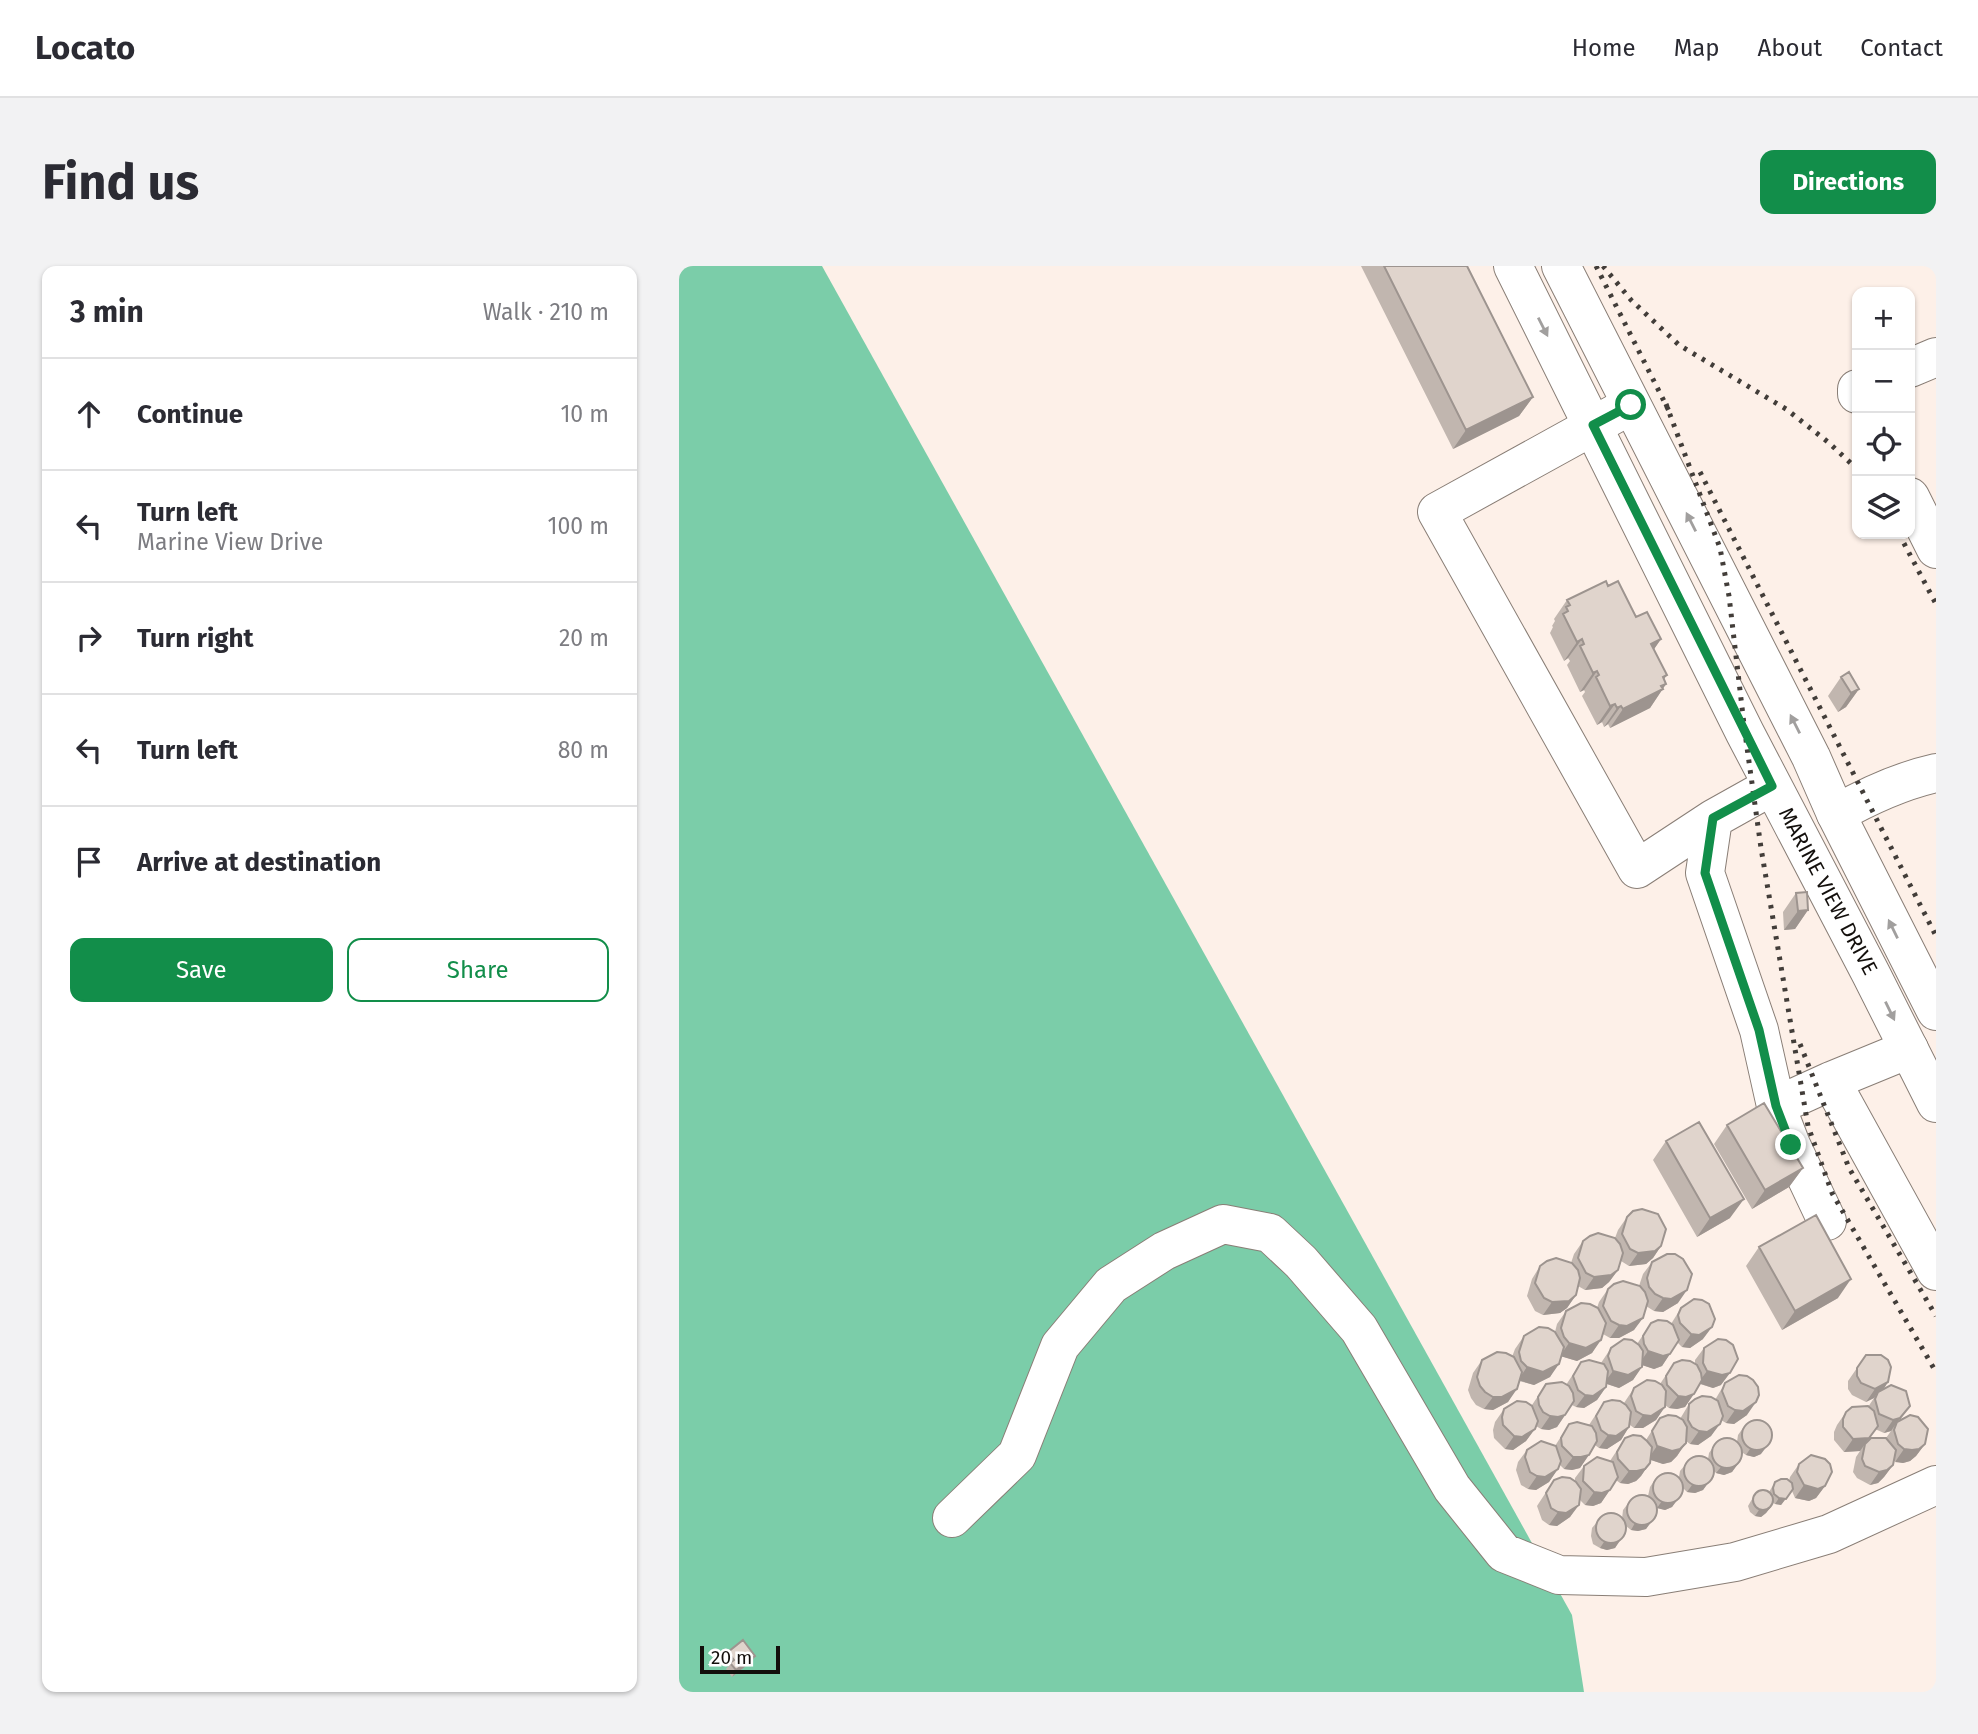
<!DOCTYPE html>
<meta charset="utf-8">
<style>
:root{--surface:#fff;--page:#f2f2f3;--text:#2b2b33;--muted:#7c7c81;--line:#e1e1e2;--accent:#128e4a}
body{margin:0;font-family:"Fira Sans",sans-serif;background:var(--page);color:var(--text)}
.controls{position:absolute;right:21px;top:21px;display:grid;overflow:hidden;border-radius:14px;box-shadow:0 2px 5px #0004}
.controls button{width:63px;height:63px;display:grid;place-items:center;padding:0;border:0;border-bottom:2px solid var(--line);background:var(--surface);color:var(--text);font:35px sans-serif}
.scale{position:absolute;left:21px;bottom:18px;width:80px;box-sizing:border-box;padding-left:7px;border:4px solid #130f0c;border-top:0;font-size:19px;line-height:24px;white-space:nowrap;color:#130f0c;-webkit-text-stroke:5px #fff;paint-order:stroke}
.stop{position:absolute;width:21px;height:21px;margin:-16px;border:5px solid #128e4a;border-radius:50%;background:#fff}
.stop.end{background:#128e4a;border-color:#fff;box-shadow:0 2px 7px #0008}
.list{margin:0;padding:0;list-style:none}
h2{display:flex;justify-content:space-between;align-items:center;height:91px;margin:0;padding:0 28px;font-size:30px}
h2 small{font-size:23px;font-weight:400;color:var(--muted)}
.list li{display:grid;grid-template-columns:46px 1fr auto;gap:21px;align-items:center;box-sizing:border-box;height:112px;padding:0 28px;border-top:2px solid var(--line)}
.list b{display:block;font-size:26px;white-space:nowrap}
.list p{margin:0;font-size:23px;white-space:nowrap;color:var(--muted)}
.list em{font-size:23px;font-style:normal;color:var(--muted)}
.actions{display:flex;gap:14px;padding:21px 28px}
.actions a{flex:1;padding:16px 0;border:2px solid var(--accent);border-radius:14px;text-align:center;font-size:24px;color:var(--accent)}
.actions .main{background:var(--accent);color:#fff}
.icon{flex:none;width:38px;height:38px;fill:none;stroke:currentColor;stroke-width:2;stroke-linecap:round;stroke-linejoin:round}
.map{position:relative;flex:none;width:1257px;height:1426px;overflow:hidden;border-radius:14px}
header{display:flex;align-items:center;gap:42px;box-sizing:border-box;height:98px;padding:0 35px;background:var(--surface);border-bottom:2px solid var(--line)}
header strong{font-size:33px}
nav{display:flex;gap:38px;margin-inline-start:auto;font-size:24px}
.intro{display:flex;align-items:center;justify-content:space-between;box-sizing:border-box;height:168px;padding:0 42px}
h1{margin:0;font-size:49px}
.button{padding:18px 32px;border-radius:14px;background:var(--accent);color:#fff;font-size:24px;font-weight:700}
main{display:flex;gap:42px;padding:0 42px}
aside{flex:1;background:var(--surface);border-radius:14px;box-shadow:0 2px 5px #0004}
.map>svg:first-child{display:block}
.forest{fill:#7bcda9}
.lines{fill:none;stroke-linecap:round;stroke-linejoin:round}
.minor-casing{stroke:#897e76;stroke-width:40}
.major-casing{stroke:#897e76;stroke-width:40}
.minor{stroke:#fff;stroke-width:38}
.major{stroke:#fff;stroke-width:38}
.rail{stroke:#423d39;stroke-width:5;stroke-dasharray:3.5 7;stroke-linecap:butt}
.wall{fill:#c1b6af;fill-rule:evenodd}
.shaded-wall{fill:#9d948f}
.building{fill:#e0d4cc;stroke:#9d948f;stroke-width:2}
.oneway{fill:#a19f9e}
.route{stroke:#128e4a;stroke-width:9}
.labels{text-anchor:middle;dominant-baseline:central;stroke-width:5;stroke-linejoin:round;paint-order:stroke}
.street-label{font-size:21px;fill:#130f0c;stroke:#fff}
</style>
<header>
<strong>Locato</strong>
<nav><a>Home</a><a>Map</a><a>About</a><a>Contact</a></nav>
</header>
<div class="intro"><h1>Find us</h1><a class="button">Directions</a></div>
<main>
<aside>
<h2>3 min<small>Walk · 210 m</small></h2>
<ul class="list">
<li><svg class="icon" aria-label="ahead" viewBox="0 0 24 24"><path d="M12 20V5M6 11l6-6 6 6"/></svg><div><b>Continue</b></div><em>10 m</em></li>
<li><svg class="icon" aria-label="left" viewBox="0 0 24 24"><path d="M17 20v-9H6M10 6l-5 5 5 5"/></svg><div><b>Turn left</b><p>Marine View Drive</p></div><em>100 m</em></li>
<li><svg class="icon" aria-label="right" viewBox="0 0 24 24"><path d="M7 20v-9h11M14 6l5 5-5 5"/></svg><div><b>Turn right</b></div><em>20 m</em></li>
<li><svg class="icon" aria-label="left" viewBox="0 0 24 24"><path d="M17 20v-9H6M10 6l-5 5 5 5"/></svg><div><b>Turn left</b></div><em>80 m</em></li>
<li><svg class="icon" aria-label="arrive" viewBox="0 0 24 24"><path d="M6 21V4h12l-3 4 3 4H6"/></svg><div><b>Arrive at destination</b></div></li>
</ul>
<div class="actions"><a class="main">Save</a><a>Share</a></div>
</aside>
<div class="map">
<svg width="1257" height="1426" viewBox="0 0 1257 1426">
<rect width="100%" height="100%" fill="#fdf0e8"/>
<path class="forest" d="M0 0H143L893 1349 905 1426H0Z"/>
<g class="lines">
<defs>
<path id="minor" d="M1231 102 1257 91
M1178 123V128
M952 139 758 246 958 603 1034 553
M1231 231 1257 283
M1093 520 1034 553 1026 607 1080 764 1097 840
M1157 548C1189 530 1221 515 1257 507
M1152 815 1257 1005
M1148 955 1112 879 1097 840 1152 815 1230 783
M273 1252 338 1189 381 1080 432 1019 485 985 544 958 591 967 622 996 680 1063 773 1222 825 1287 880 1309 967 1311 1056 1296 1150 1268 1257 1219"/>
<path id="major" d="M834 0 1066 467 1192 708 1257 837
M882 0 1132 491 1157 548 1257 745"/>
</defs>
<use href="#minor" class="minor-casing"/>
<use href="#major" class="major-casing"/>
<use href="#minor" class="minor"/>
<use href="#major" class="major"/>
<path class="rail" d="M917 0 991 147
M924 0 952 34 1000 79 1107 143 1149 176 1178 203
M987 138 1041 282 1050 330 1066 467 1082 582 1129 860 1153 927 1257 1106
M1021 206 1257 670
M1220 268 1257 338
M1121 778 1170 902 1257 1050"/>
</g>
<path class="wall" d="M682 0H788L854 131 840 150 774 183Z
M929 320 957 351 982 373 975 383 987 418 971 442 931 462 929 458 925 461 923 456 918 459 903 430 906 426 905 424 901 426 888 399 891 395 889 392 885 395 871 367 874 361 873 360 876 355 875 353 888 334Z
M1162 411 1180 423 1167 441 1159 446 1149 430Z
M1117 627 1129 644 1116 663 1105 664 1104 646Z
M1048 859 1124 902 1110 921 1073 943 1035 878Z
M987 875 1051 952 1018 971 974 894Z
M948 951 982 980 974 992 967 998 950 1000 942 995 939 1004 930 1016 923 1022 906 1024 899 1020 897 1029 888 1042 881 1047 864 1049 856 1045 848 1030 853 1013 861 1000 892 997 895 988 904 975 936 972 939 964Z
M1080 981 1159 1032 1103 1064 1067 1000Z
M973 996 999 1037 984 1046 975 1045 967 1040 955 1064 940 1072H931L924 1068 913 1087 898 1095 882 1090 871 1111 855 1119 840 1115 829 1136 814 1144 805 1143 797 1139 792 1132 789 1124 794 1107 803 1094 833 1091 836 1083 845 1070 876 1066 878 1058 887 1045 918 1042 920 1036 929 1023 960 1020 964 1008Z
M1002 1042 1024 1073 1011 1082 1003 1081 998 1076 983 1100 975 1103 963 1099 954 1114 940 1122 928 1118 927 1121 918 1134 905 1142 897 1141 893 1139 878 1161 870 1164 862 1163 857 1160 847 1175 834 1184 826 1183 815 1172 814 1164 816 1156 825 1143 853 1139 867 1118 887 1119 902 1096 922 1097 932 1082 958 1078 972 1057 992 1058Z
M1025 1082 1042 1119 1034 1122 1021 1118 1006 1141 998 1143 990 1142 986 1139 977 1154 964 1162H955L951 1159 942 1174 928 1183 920 1182 916 1179 901 1202 893 1204 885 1203 881 1199 870 1216 857 1224 849 1223 842 1219 837 1204 839 1196 848 1184 876 1180 890 1158 910 1159 925 1136 945 1137 955 1122 981 1118 995 1097 1016 1098V1094Z
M1178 1102 1209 1116 1204 1123 1231 1140 1220 1155 1246 1178 1237 1190 1231 1195 1224 1197 1215 1195 1214 1199 1205 1211 1199 1217 1191 1219 1178 1212 1174 1206 1177 1191 1181 1185 1165 1186 1155 1174V1166L1158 1159 1167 1146 1189 1141 1195 1132 1187 1136 1173 1129 1169 1123V1115ZM1196 1163 1205 1167 1212 1165 1207 1172 1187 1177Z
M1046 1117 1068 1149 1055 1158 1047 1157 1042 1154 1032 1170 1019 1179 1011 1178 1007 1175 998 1190 992 1196 984 1198 972 1194 962 1210 957 1215 949 1218 941 1217 937 1214 922 1237 914 1240 906 1239 901 1234 891 1251 878 1260 870 1259 863 1254 858 1240 875 1214 896 1215V1212L905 1200 931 1195 946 1172 967 1174 981 1152 1001 1153 1010 1138 1036 1134Z
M1064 1162 1082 1188 1075 1191 1067 1189 1064 1187 1053 1206 1045 1209 1037 1207 1035 1205 1024 1224 1016 1227 1008 1226 1004 1222 993 1241 986 1244 978 1242 967 1263 959 1265 952 1264 947 1260 936 1282 928 1284 921 1282 914 1278 912 1270 913 1262 918 1256 943 1253 944 1244 954 1231 969 1230 971 1221 975 1215 1000 1211 1001 1205 1006 1199 1029 1193 1030 1187 1039 1174 1058 1176 1059 1169Z
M1120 1198 1146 1220 1137 1232 1130 1235 1116 1232 1113 1225 1102 1239 1096 1238 1094 1237 1087 1247 1082 1251 1076 1250 1071 1246 1069 1240 1076 1228 1090 1226 1096 1216 1110 1215 1111 1211Z
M49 1386 76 1390 72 1396 53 1411 47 1403 50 1399 45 1393Z"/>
<path class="shaded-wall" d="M854 131 840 150 774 183 787 164Z
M903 373 889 392 885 395 898 376Z
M982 373 969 392 972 378Z
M918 405 905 424 901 426 914 407Z
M988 409 975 427 982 420 987 418 971 442 931 462 944 443Z
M1180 423 1167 441 1159 446 1172 427Z
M936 438 923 456 918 459 931 440Z
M942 440 929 458 925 461 938 442Z
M1129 644 1116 663 1105 664 1119 645Z
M1124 902 1110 921 1073 943 1086 924Z
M1065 933 1051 952 1018 971 1031 952Z
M982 980 974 992 967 998 950 1000 959 987Z
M939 1004 930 1016 923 1022 906 1024 915 1011Z
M1172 1013 1159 1032 1103 1064 1116 1045Z
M1008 1024 999 1037 984 1046 975 1045 984 1032Z
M897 1029 888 1042 881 1047 864 1049 873 1036Z
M964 1052 955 1064 940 1072H931L940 1059Z
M1033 1061 1024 1073 1011 1082 1003 1081 1012 1068Z
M922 1074 913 1087 898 1095 881 1090 890 1077Z
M969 1085 991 1088 983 1100 975 1103 960 1098Z
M880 1098 871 1111 855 1119 839 1114 848 1101Z
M963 1101 954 1114 940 1122 925 1117 934 1105Z
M1028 1105 1051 1107 1042 1119 1034 1122 1019 1117Z
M1209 1116 1201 1129 1199 1126 1195 1132 1187 1136 1196 1123Z
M927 1121 918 1134 905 1142 897 1141 906 1129Z
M838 1123 829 1136 814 1144 805 1143 814 1131Z
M1015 1128 1006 1141 998 1143 990 1142 999 1130Z
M1077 1136 1068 1149 1055 1158 1047 1157 1056 1144Z
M986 1141 977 1154 964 1162H955L964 1149Z
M886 1149 878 1161 870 1164 862 1163 871 1150Z
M1221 1152 1212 1165 1205 1167 1214 1154Z
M1041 1158 1032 1170 1019 1179 1011 1178 1020 1165Z
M1199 1160 1181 1185 1186 1178 1181 1185 1165 1186 1174 1173Z
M950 1161 942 1174 928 1183 920 1182 929 1169Z
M856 1163 847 1175 834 1184 826 1183 835 1170Z
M1092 1175 1082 1188 1075 1191 1067 1189 1071 1183Z
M1007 1177 998 1190 992 1196 984 1198 969 1193 978 1180Z
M1246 1178 1237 1190 1231 1195 1224 1197 1216 1196 1225 1183Z
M910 1189 901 1202 893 1204 885 1203 894 1191Z
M1062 1194 1053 1206 1045 1209 1037 1207 1042 1201Z
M971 1197 962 1210 957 1215 949 1218 941 1217 950 1205Z
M1214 1199 1205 1211 1199 1217 1191 1219 1200 1206Z
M879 1203 870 1216 857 1224 849 1223 858 1210Z
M1033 1212 1024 1224 1016 1227 1008 1226 1013 1219Z
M1125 1219 1146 1220 1137 1232 1130 1235 1116 1232Z
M1114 1223 1102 1239 1096 1238 1100 1232Z
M931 1224 922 1237 914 1240 906 1239 915 1226Z
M1003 1228 993 1241 986 1244 978 1242 983 1235Z
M900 1239 891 1251 878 1260 870 1259 879 1246Z
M1092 1241 1087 1247 1082 1251 1076 1250 1080 1244Z
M977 1250 967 1263 959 1265 952 1264 956 1257Z
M945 1269 936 1282 928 1284 921 1282 925 1276Z
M76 1390 72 1396 53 1411 57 1404Z"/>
<path class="building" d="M705 0H788L854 131 787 164Z
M927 315 929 320 939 315 957 351 968 346 982 373 972 378 988 409 984 411 987 418 982 420 984 423 944 443 942 440 938 442 936 438 931 440 917 411 920 409 918 405 914 407 901 380 905 378 903 373 898 376 884 348 889 345 887 341 891 339 888 334Z
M1170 406 1180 423 1172 427 1162 411Z
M1128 626 1129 644 1119 645 1117 627Z
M1085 837 1124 902 1086 924 1048 859Z
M1020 856 1065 933 1031 952 987 875Z
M963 943 979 948 987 963 982 980 976 985 959 987 951 983 943 968 948 951 954 945Z
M1137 949 1172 1013 1116 1045 1080 981Z
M919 967 936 972 941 978 944 987 939 1004 932 1009 915 1011 907 1007 899 992 904 975 911 970Z
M988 988H996L1004 993 1013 1008 1008 1024 992 1033 984 1032 976 1028 970 1021 968 1012 973 996Z
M877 992 893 997 899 1004 901 1012 897 1029 890 1035 873 1036 865 1032 856 1017 861 1000 868 995Z
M944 1015 961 1020 966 1026 969 1035 964 1052 948 1060 940 1059 932 1055 924 1040 929 1023 935 1018Z
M1015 1033 1023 1034 1030 1038 1036 1053 1033 1061 1020 1069 1012 1068 1001 1057 999 1049 1002 1042Z
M902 1037 911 1038 919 1042 927 1057 922 1074 907 1082 890 1077 885 1071 882 1062 887 1045Z
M979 1054 988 1055 994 1059 1000 1074 991 1088 984 1090 969 1085 965 1078 964 1070 972 1057Z
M860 1061 869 1062 876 1066 885 1081 880 1098 864 1106 848 1101 842 1095 840 1086 845 1070Z
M945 1073 953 1074 960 1079 964 1085 963 1101 949 1109 934 1105 929 1090 932 1082Z
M1039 1073 1047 1074 1054 1079 1059 1093 1051 1107 1043 1109 1028 1105 1024 1097 1025 1082Z
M818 1086 827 1087 835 1091 843 1106 838 1123 823 1131H814L806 1126 801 1120 798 1111 803 1094Z
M1187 1089H1202L1209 1094 1212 1101 1209 1116 1196 1123 1182 1117 1178 1110V1102Z
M910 1094 925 1098 929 1105 927 1121 914 1130 906 1129 899 1124 894 1110 902 1096Z
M1003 1094 1011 1095 1018 1099 1022 1107 1023 1114 1015 1128 1007 1131 999 1130 988 1119 987 1110 995 1097Z
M1060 1109 1068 1110 1074 1114 1079 1121 1080 1129 1077 1136 1064 1145 1056 1144 1049 1140 1043 1125 1046 1117Z
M968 1114 976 1115 983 1119 987 1125 986 1141 972 1150 964 1149 957 1145 952 1130 955 1122Z
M883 1116 890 1120 894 1127 895 1135 886 1149 879 1151 871 1150 864 1146 860 1139 859 1131 867 1118Z
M1212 1119 1227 1125 1231 1140 1221 1152 1214 1154 1200 1148 1196 1133 1199 1126Z
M1023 1130 1032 1131 1039 1135 1044 1150 1041 1158 1028 1166 1020 1165 1013 1161 1009 1154 1010 1138 1016 1133Z
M933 1134 941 1135 947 1139 952 1146 950 1161 937 1170 929 1169 922 1164 917 1150 925 1136Z
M838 1135 847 1136 853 1140 859 1155 856 1163 843 1171 835 1170 824 1159 823 1151 825 1143Z
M1189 1140 1195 1145 1199 1160 1190 1172 1174 1173 1164 1161V1153L1167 1146 1173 1141Z
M989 1149 997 1150 1004 1154 1008 1161 1007 1177 1001 1183 993 1185 978 1180 973 1165 981 1152Z
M1231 1149 1239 1151 1249 1163 1246 1178 1240 1183 1233 1184 1225 1183 1219 1178 1215 1164 1218 1156Z
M1063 1169a15 15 0 1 1 30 0a15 15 0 1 1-30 0Z
M898 1156 913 1160 917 1167 918 1175 910 1189 902 1191H894L883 1180 882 1172 890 1158Z
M954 1169 962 1170 968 1175 973 1181 971 1197 966 1203 958 1205H950L939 1193 938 1186 946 1172Z
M1033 1187a15 15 0 1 1 30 0a15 15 0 1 1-30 0Z
M1192 1172H1207L1217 1184 1214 1199 1208 1204 1200 1206 1186 1200 1183 1193 1186 1178Z
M862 1175 877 1180 882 1195 879 1203 866 1211 858 1210 851 1206 846 1191 848 1184Z
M1132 1189 1146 1193 1151 1198 1153 1206 1146 1220 1139 1223 1125 1219 1118 1206 1120 1198Z
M1005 1205a15 15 0 1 1 30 0a15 15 0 1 1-30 0Z
M918 1191 934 1196 939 1211 931 1224 923 1227 915 1226 904 1215 905 1200Z
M974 1222a15 15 0 1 1 30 0a15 15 0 1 1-30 0Z
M883 1211 891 1212 897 1216 902 1223 900 1239 887 1247 879 1246 872 1242 867 1227 875 1214Z
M1102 1213H1108L1113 1217 1114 1223 1107 1233 1100 1232 1095 1228 1094 1222 1096 1216Z
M1074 1234a10 10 0 1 1 20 0a10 10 0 1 1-20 0Z
M948 1244a15 15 0 1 1 30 0a15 15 0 1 1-30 0Z
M917 1262a15 15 0 1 1 30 0a15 15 0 1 1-30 0Z
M64 1374 76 1390 57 1404 51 1397 55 1394 49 1386Z"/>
<defs><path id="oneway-solid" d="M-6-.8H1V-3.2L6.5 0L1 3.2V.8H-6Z" transform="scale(1.75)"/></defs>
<g class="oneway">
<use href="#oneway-solid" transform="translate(864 61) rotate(63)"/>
<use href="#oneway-solid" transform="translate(1012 256) rotate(-117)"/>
<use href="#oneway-solid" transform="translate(1116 458) rotate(-117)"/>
<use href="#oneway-solid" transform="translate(1214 663) rotate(-116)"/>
<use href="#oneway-solid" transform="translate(1211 745) rotate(64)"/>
</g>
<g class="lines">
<path class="route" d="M952 139 914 159 1093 520 1034 552 1026 607 1080 764 1097 840 1112 879"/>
</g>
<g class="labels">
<g class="street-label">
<text transform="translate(1149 625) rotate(62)">MARINE VIEW DRIVE</text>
</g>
</g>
</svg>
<div class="controls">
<button>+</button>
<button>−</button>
<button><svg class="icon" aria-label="locate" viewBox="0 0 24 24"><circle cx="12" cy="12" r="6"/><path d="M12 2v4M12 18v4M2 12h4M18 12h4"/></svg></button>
<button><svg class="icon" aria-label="layers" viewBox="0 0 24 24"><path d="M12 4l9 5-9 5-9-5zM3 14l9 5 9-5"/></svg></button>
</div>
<div class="scale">20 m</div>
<div class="stop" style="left:952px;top:139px"></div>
<div class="stop end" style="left:1112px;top:879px"></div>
</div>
</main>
